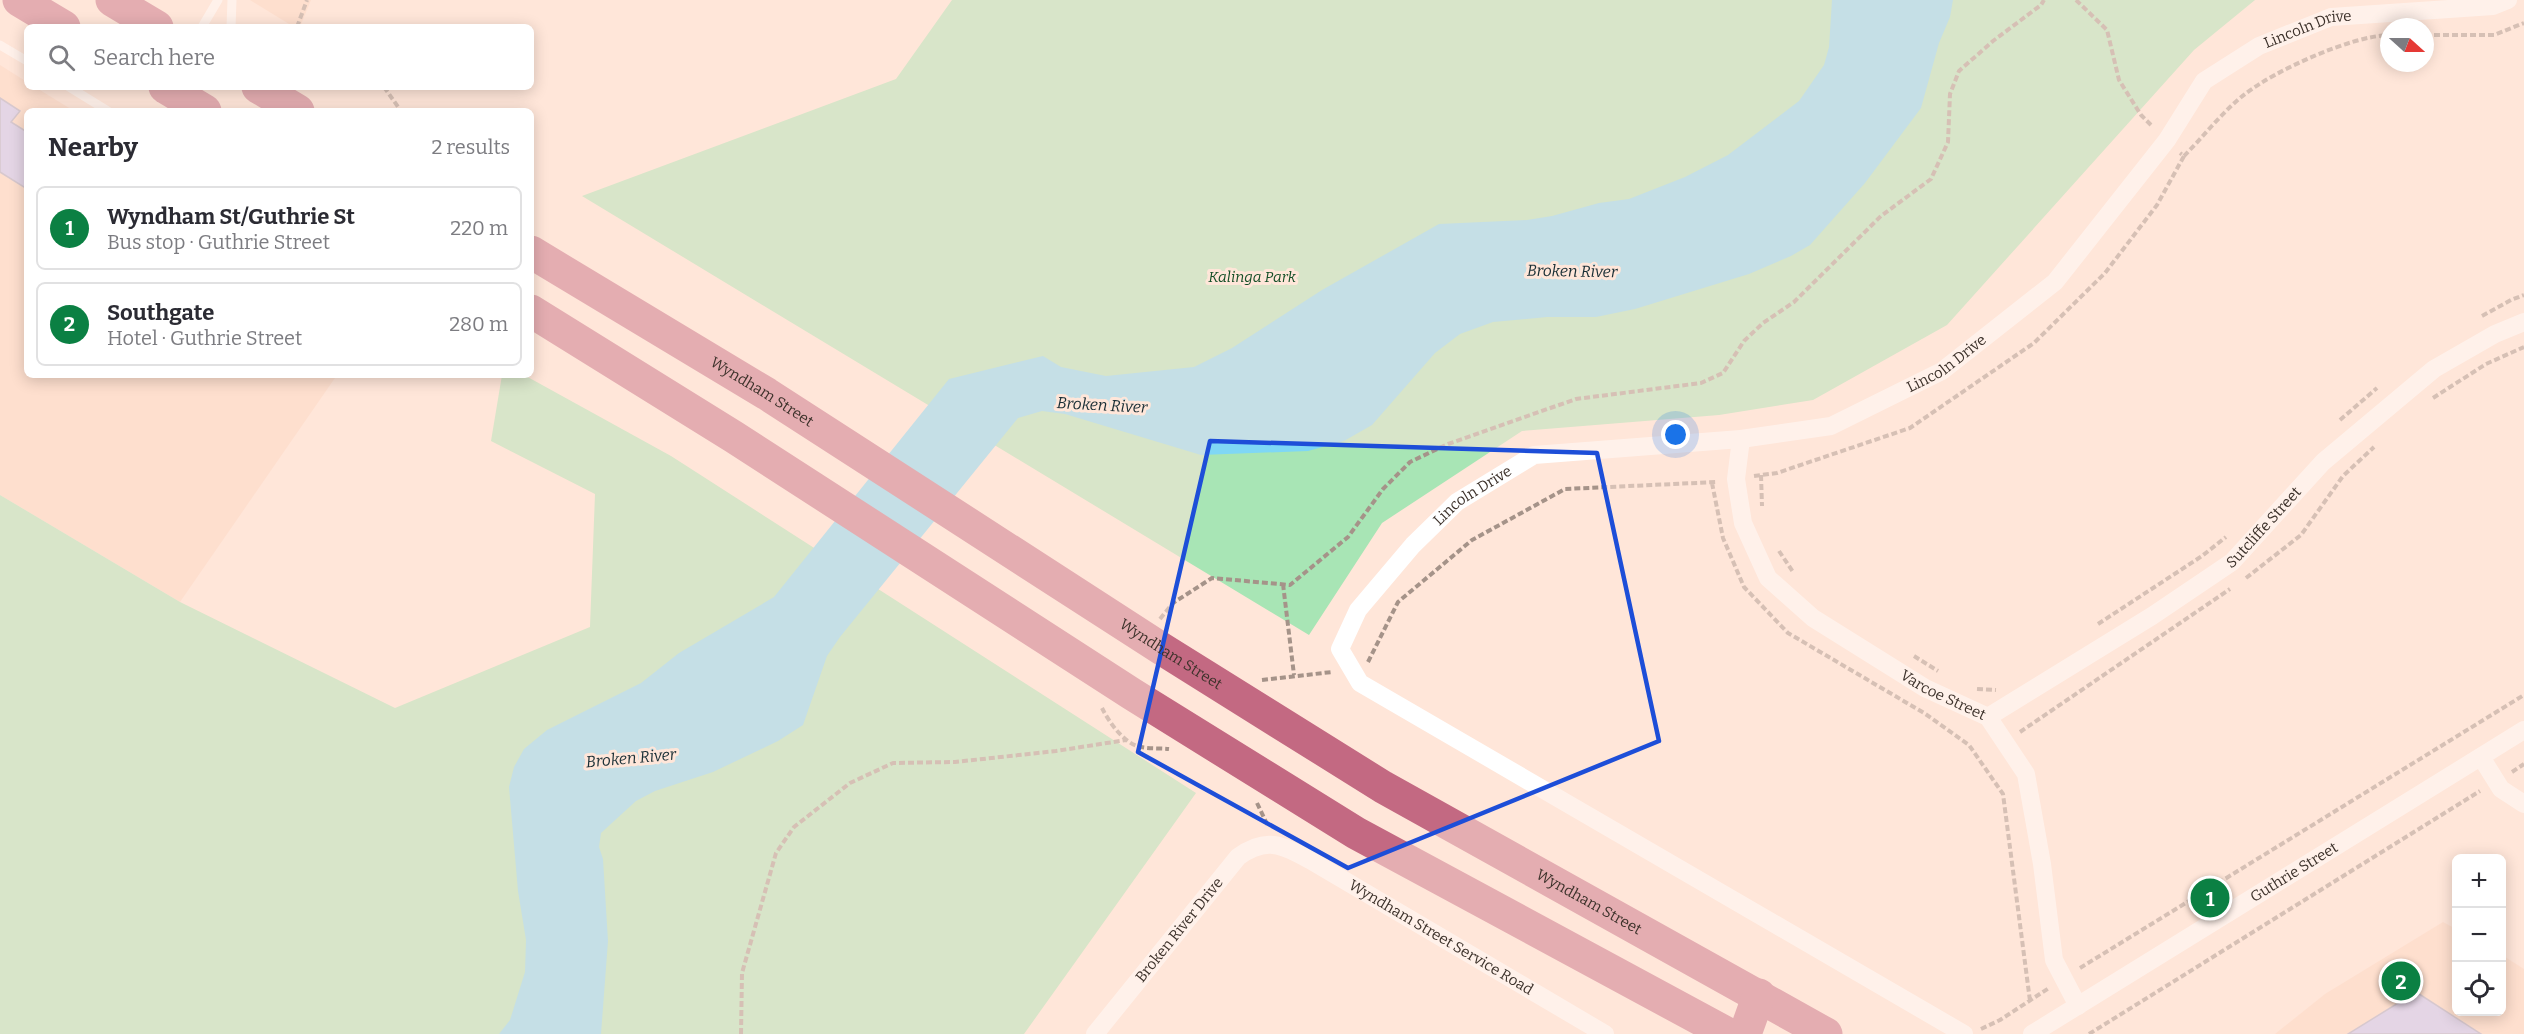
<!DOCTYPE html>
<meta charset="utf-8">
<style>
:root{--surface:#fff;--page:#f7f7f7;--text:#2b2b33;--muted:#7c7c81;--line:#e1e1e2;--accent:#0b8043}
body{margin:0;font-family:Bitter,serif;background:var(--page);color:var(--text)}
.controls{position:absolute;right:18px;bottom:18px;display:grid;overflow:hidden;border-radius:9px;box-shadow:0 3px 15px #0003}
.controls button{width:54px;height:54px;display:grid;place-items:center;padding:0;border:0;border-bottom:2px solid var(--line);background:var(--surface);color:var(--text);font:30px sans-serif}
.compass{position:absolute;left:2380px;top:18px;width:54px;height:54px;border-radius:50%;background:var(--surface);box-shadow:0 3px 15px #0003;rotate:111deg}
.you{position:absolute;left:1676px;top:435px;width:21px;height:21px;margin:-15px;border:4px solid #fff;border-radius:50%;background:#1a73e8;box-shadow:0 0 0 9px #1a73e833}
.badge{display:grid;place-items:center;width:39px;height:39px;border-radius:50%;background:var(--accent);color:#fff;font-size:20px;font-weight:700}
.pin{position:absolute;translate:-50% -50%;border:3px solid #fff;box-shadow:0 2px 6px #0006}
.list{margin:0;padding:0;list-style:none}
h2{display:flex;justify-content:space-between;align-items:center;height:78px;margin:0;padding:0 24px;font-size:26px}
h2 small{font-size:20px;font-weight:400;color:var(--muted)}
.list li{display:grid;grid-template-columns:39px 1fr auto;gap:18px;align-items:center;box-sizing:border-box;height:84px;margin:0 12px 12px;padding:0 12px;border:2px solid var(--line);border-radius:9px}
.list b{display:block;font-size:22px;white-space:nowrap}
.list p{margin:0;font-size:20px;white-space:nowrap;color:var(--muted)}
.list em{font-size:20px;font-style:normal;color:var(--muted)}
.icon{flex:none;width:33px;height:33px;fill:none;stroke:currentColor;stroke-width:2;stroke-linecap:round;stroke-linejoin:round}
.map{position:relative;flex:none;width:2524px;height:1034px;overflow:hidden}
.search{position:absolute;background:var(--surface);box-shadow:0 3px 15px #0003;left:24px;top:24px;width:510px;height:66px;display:flex;align-items:center;gap:15px;box-sizing:border-box;padding:0 21px;border-radius:9px;color:var(--muted);font-size:22px}
.panel{position:absolute;background:var(--surface);box-shadow:0 3px 15px #0003;left:24px;top:108px;width:510px;height:270px;border-radius:9px}
.map>svg:first-child{display:block}
.built{fill:#fcd7c2}
.green{fill:#a8e5b5}
.water{fill:#7fd7f5}
.building{fill:#c4c0f3;stroke:#a7a5c1;stroke-width:1.5}
.lines{fill:none;stroke-linecap:round;stroke-linejoin:round}
.path{stroke:#a59389;stroke-width:4;stroke-dasharray:6 3;stroke-linecap:butt}
.lane{stroke:#fff;stroke-width:9}
.street{stroke:#fff;stroke-width:18}
.highway{stroke:#c36982;stroke-width:33}
.marked{fill:none;stroke:#1d4ed8;stroke-width:4.5;stroke-linejoin:round}
.labels{text-anchor:middle;dominant-baseline:central;stroke-width:6;stroke-linejoin:round;paint-order:stroke}
.street-label{font-size:15px;fill:#3d322b;stroke:#ffe6d9}
.park-label{font-size:15px;font-style:italic;fill:#144f27;stroke:#ffe6d9}
.water-label{font-size:16px;font-style:italic;fill:#192e35;stroke:#ffe6d9}
</style>
<div class="map">
<svg width="2524" height="1034" viewBox="0 0 2524 1034">
<rect width="100%" height="100%" fill="#ffe6d9"/>
<path class="built" d="M250 0H311L300 27H294Z
M0 65 27 82V87H35L74 111H27V375H337L180 602 0 495Z
M2443 922 2456 929V1012H2502V955L2524 969V1034H2275L2325 994Z"/>
<path class="green" d="M952 0H2255L2194 50 1947 325 1813 400 1719 415 1522 431 1382 523 1309 635 582 196 896 79Z
M502 375H524L671 456 1196 793 1024 1034H0V495L180 602 395 708 590 627 595 494 491 441Z"/>
<path class="water" d="M1832 0H1953L1950 17 1939 43 1921 108 1865 183 1810 245 1791 256 1749 274 1635 309 1596 317H1547L1493 322 1460 334 1435 353 1372 425 1344 441 1308 451 1201 455 1065 414 1042 411 1018 418 840 637 827 656 803 725 778 741 713 772 655 791 636 801 601 833 599 847 603 859 608 941 601 1034H499L510 1020 525 972 526 940 518 891 509 787 514 767 524 749 547 730 641 683 679 653 774 597 949 379 1043 356 1061 367 1106 376 1194 367 1232 348 1322 290 1439 224 1527 220 1552 216 1599 203 1629 199 1685 177 1728 155 1799 101 1824 65 1829 47Z"/>
<path class="building" d="M0 98 20 111 11 122 27 132V189L0 172Z
M2416 992 2481 1034H2348Z"/>
<g class="lines">
<path class="path" d="M2076 0 2107 30 2119 80 2141 115 2153 127
M297 27 307 0
M2425 35H2494L2524 23
M384 87 401 111
M2184 156C2203 137 2224 110 2245 94 2276 70 2351 36 2389 35
M2482 316 2511 300 2524 295
M2433 398 2486 364 2524 347
M2340 420 2377 388
M1761 475 1762 506
M1754 476 1777 473 1910 428 2034 343 2105 273 2157 205 2184 156 2180 153
M1712 483 1723 538 1744 587 1788 633 1924 713 1969 745 2003 794 2030 1001
M1779 551 1793 572
M2246 578 2301 535 2343 476 2374 447
M1283 584 1294 675
M1160 619 1173 603 1212 578 1290 585 1348 537 1383 489 1410 462 1448 444 1576 399 1701 383 1723 373 1744 341 1763 323 1794 302 1881 216 1931 179 1948 142 1950 94 1959 71 1993 41 2041 5 2044 0
M2098 624 2202 556 2226 537
M1914 656 1938 671
M1368 662 1398 602 1472 540 1565 489 1717 482
M1262 680 1332 672
M1977 689 1996 690
M1102 708C1109 722 1124 744 1141 747 1150 749 1160 748 1169 749
M2020 732 2230 589
M2512 772 2524 764
M1257 803 1268 826
M2080 968 2524 695
M1981 1029 2000 1020 2049 988
M741 1034 742 973 776 853 794 827 850 783 893 763 955 762 1056 751 1126 740
M2089 1034 2480 791"/>
<path class="lane" d="M202 27 218 0
M231 27 232 0
M0 45 27 61
M69 87 108 111"/>
<g class="street">
<path id="s1" d="M1741 439 1736 479 1743 523 1768 578 1813 618 1925 688 1988 717 2026 774 2042 864 2054 960 2078 1006"/>
<path id="s2" d="M1988 717 2152 616 2232 562 2323 462 2434 369 2495 334 2524 322"/>
<path d="M2481 757 2501 789 2524 804"/>
<path id="s3" d="M1095 1034 1238 857C1266 836 1282 845 1310 860L1605 1034"/>
<path id="s4" d="M1964 1034 1360 683 1340 649 1358 610 1413 545 1457 502 1534 455 1741 439 1831 426 1942 371 2055 282 2167 140 2204 81 2259 46 2331 17 2493 6 2508 0"/>
<path id="s5" d="M2032 1034 2524 730"/>
</g>
<g class="highway">
<path d="M19 0 64 27"/>
<path d="M112 0 157 27"/>
<path d="M165 87 205 111"/>
<path d="M258 87 298 111"/>
<path id="s6" d="M531 252 767 394 1162 649 1383 787 1826 1034"/>
<path d="M531 311 734 437 1132 694 1356 833 1728 1034"/>
<path d="M1745 1034 1759 995"/>
</g>
</g>
<path d="M0 0H2524V1034H0ZM1210 441 1597 453 1659 741 1348 868 1138 752Z" fill="#ffe6d9" fill-opacity=".55" fill-rule="evenodd"/>
<path class="marked" d="M1210 441 1597 453 1659 741 1348 868 1138 752Z"/>
<g class="labels">
<g class="street-label">
<text stroke="none"><textPath href="#s4" startOffset="1952">Lincoln Drive</textPath></text>
<text stroke="none"><textPath href="#s4" startOffset="1448">Lincoln Drive</textPath></text>
<text stroke="none"><textPath href="#s6" startOffset="270">Wyndham Street</textPath></text>
<text stroke="none"><textPath href="#s4" startOffset="944">Lincoln Drive</textPath></text>
<text stroke="none"><textPath href="#s2" startOffset="336">Sutcliffe Street</textPath></text>
<text stroke="none"><textPath href="#s6" startOffset="756">Wyndham Street</textPath></text>
<text stroke="none"><textPath href="#s1" startOffset="357">Varcoe Street</textPath></text>
<text stroke="none"><textPath href="#s5" startOffset="308">Guthrie Street</textPath></text>
<text stroke="none"><textPath href="#s6" startOffset="1242">Wyndham Street</textPath></text>
<text stroke="none"><textPath href="#s3" startOffset="134">Broken River Drive</textPath></text>
<text stroke="none"><textPath href="#s3" startOffset="458">Wyndham Street Service Road</textPath></text>
</g>
<g class="park-label">
<text x="1252" y="277">Kalinga Park</text>
</g>
<g class="water-label">
<text transform="translate(1572 271) rotate(1)">Broken River</text>
<text transform="translate(1102 405) rotate(3)">Broken River</text>
<text transform="translate(631 758) rotate(-5)">Broken River</text>
</g>
</g>
</svg>
<div class="controls">
<button>+</button>
<button>−</button>
<button><svg class="icon" aria-label="locate" viewBox="0 0 24 24"><circle cx="12" cy="12" r="6"/><path d="M12 2v4M12 18v4M2 12h4M18 12h4"/></svg></button>
</div>
<svg class="compass" viewBox="-18 -18 36 36"><path d="M0-13l5 13h-10z" fill="#e53935"/><path d="M0 13l5-13h-10z" fill="#7c7c81"/></svg>
<div class="you"></div>
<div class="pin badge" style="left:2210px;top:898px">1</div>
<div class="pin badge" style="left:2401px;top:981px">2</div>
<div class="search"><svg class="icon" aria-label="search" viewBox="0 0 24 24"><circle cx="10" cy="10" r="6"/><path d="M15 15l6 6"/></svg>Search here</div>
<section class="panel">
<h2>Nearby<small>2 results</small></h2>
<ul class="list">
<li><span class="badge">1</span><div><b>Wyndham St/Guthrie St</b><p>Bus stop · Guthrie Street</p></div><em>220 m</em></li>
<li><span class="badge">2</span><div><b>Southgate</b><p>Hotel · Guthrie Street</p></div><em>280 m</em></li>
</ul>
</section>
</div>
